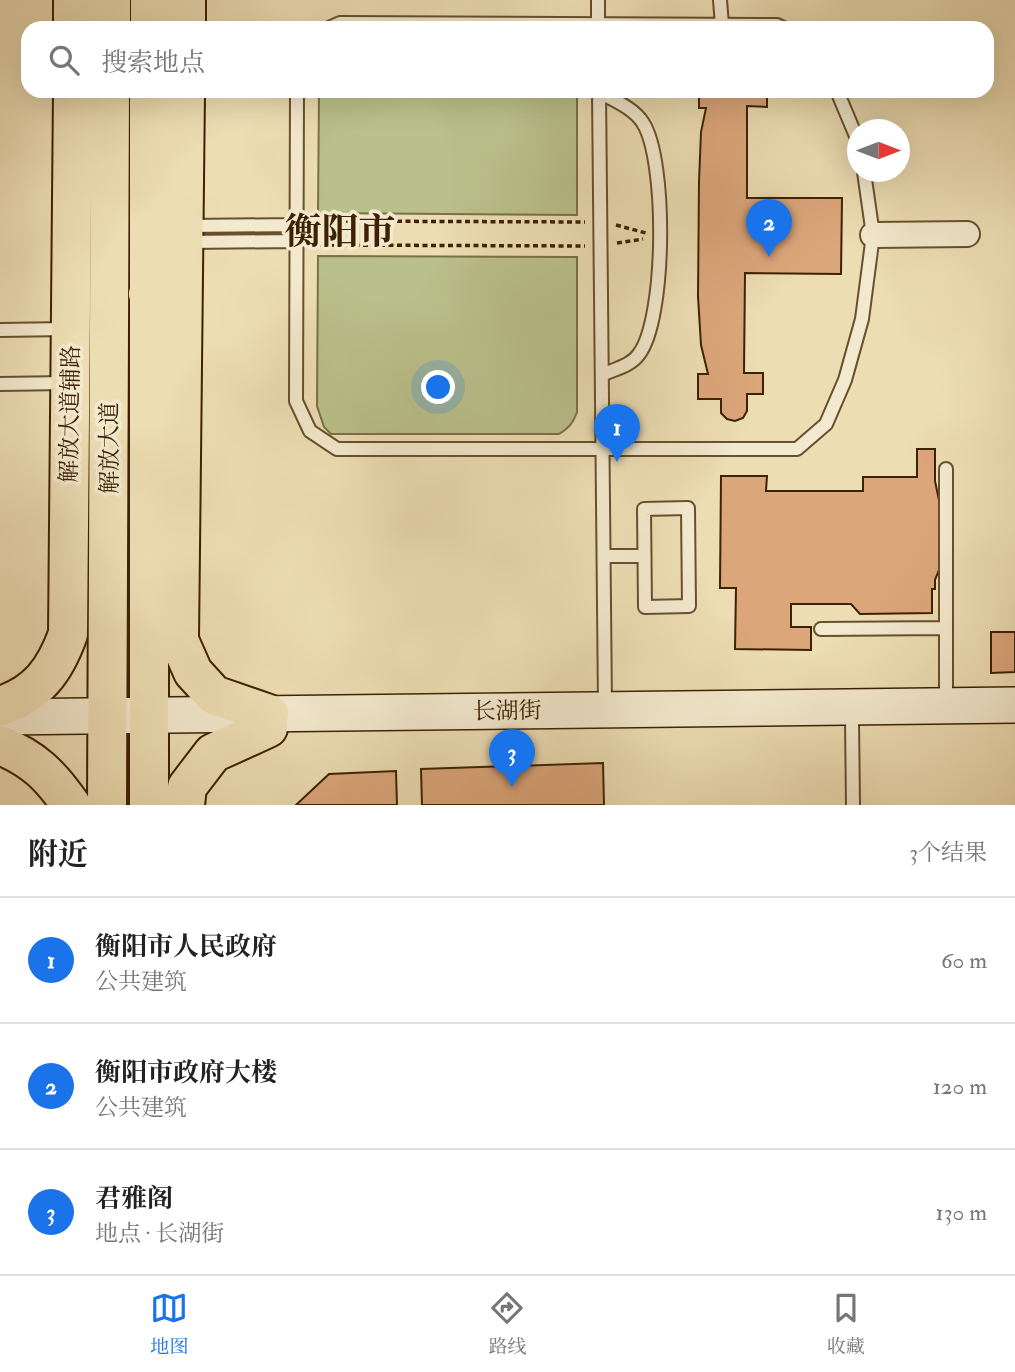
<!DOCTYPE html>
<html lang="zh">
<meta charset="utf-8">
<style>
:root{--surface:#fff;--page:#f6f6f6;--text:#222;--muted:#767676;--line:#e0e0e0;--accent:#1a73e8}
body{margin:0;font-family:"IM FELL Double Pica","Noto Serif SC",serif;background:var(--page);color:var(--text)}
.compass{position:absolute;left:847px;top:119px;width:63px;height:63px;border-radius:50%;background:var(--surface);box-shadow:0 7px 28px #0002;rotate:90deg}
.you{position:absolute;left:439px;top:388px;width:24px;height:24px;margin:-18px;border:5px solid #fff;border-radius:50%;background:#1a73e8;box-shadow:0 0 0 10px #1a73e833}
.badge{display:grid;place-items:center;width:46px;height:46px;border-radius:50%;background:var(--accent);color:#fff;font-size:23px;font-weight:700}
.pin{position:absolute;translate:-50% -58px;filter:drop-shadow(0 2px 4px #0008)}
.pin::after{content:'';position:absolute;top:37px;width:24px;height:21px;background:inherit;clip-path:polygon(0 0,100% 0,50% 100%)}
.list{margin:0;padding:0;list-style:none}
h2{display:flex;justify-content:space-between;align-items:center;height:91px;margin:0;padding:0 28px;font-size:30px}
h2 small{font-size:23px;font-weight:400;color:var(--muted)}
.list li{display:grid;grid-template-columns:46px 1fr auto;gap:21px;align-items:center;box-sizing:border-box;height:126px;padding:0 28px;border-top:2px solid var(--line)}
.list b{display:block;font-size:26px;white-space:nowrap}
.list p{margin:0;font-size:23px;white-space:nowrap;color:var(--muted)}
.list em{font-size:23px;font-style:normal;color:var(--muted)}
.icon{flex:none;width:38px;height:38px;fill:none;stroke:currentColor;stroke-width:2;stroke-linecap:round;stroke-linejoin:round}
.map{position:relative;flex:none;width:1015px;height:805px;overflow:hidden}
.search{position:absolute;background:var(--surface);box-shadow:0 7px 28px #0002;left:21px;right:21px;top:21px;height:77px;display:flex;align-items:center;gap:18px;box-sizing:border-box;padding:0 24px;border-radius:21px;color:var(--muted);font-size:26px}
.sheet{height:469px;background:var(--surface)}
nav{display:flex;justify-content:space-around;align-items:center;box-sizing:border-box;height:98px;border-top:2px solid var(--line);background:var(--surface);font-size:19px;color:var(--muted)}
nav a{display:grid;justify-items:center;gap:4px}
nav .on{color:var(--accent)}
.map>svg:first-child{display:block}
.green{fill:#bac08b;stroke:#7b7046;stroke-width:2}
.building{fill:#dca67b;stroke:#3c2102;stroke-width:2}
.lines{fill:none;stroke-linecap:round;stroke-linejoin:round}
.lane-casing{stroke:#68502e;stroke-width:16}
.street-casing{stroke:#68502e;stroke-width:28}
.secondary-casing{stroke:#3c2102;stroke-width:38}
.primary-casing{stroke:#3c2102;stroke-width:42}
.highway-casing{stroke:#3c2102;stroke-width:42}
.path{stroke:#3c2102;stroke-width:3.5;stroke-dasharray:5 3.5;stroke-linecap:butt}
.lane{stroke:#f3e9ce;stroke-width:12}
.street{stroke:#f3e9ce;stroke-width:24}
.secondary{stroke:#f3e9ce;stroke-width:35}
.primary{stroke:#edddb3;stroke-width:38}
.highway{stroke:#edddb3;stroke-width:38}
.labels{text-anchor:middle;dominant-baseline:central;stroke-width:7;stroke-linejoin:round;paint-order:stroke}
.street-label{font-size:23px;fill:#3c2102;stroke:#f3e9ce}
.town-label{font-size:37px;font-weight:bold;fill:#3c2102;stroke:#f3e9ce}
</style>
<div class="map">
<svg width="1015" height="805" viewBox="0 0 1015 805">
<rect width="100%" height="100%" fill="#edddb3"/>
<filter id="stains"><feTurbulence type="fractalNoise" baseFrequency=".00286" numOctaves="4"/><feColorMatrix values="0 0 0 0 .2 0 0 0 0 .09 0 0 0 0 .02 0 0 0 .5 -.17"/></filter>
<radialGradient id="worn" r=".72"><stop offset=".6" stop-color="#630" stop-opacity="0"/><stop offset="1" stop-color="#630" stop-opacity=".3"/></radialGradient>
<path class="green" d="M319 91H577V215L318 213Z
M318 256 577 257V412C573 423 569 428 559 434H331L324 427 317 406Z"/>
<path class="building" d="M699 91H767V107L747 106V198H842L841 274 745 273 744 373H763V394H747V411L743 418 735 421 727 419 721 413V399H698V374H708L701 345 698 296 699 182 701 132 706 108H699Z
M917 449H935V481L942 515 941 565 935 580V589H932V613L860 614 851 604H791V627H811V650L735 649 736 588H720L721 476H767L766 491H863V477H917Z
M991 632H1015V672L991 673Z
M603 763 604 805H422L421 769Z
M396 771 397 805H296L329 774Z"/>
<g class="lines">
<defs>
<path id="lane" d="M598 0V28
M720 0 722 25
M329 28 340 23 777 25 783 28
M297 91 296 401 310 431 337 449H797L826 424 845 380 862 319 873 235 864 172
M599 91 605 707
M837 91 858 141
M599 92C613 100 634 108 643 123 667 160 666 319 639 354 631 366 614 369 602 375
M188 226 296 225
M187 242 296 241
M0 330 67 329
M0 384 66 383
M946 469V702
M688 508 689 606 645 607 644 509Z
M604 556H644
M821 629 946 628
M852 721 853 805"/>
<path id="street" d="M873 235 967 234"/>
<path id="secondary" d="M0 717 1015 705"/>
<path id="primary" d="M73 28V0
M186 28V0
M179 640 185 91
M0 706C38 694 55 670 68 634L73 91
M185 805 187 787 213 753 268 728"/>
<path id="highway" d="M111 28V0
M150 28V0
M148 294 183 242
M155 586 193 672 214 695 269 714
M0 745C34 759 50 775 71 805
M107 805 110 91
M149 805V91"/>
</defs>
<use href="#lane" class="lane-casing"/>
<use href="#street" class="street-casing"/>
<use href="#secondary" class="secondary-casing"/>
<use href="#primary" class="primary-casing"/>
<use href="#highway" class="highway-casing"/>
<path class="path" d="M312 221 585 222
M616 225 646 233
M617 243 643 239
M312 245 585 246"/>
<use href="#lane" class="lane"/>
<use href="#street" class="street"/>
<use href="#secondary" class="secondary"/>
<use href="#primary" class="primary"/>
<use href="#highway" class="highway"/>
</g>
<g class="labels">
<g class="street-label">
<text transform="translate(70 414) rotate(-89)">解放大道辅路</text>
<text transform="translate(109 448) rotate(-90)">解放大道</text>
<text transform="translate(507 711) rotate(-1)">长湖街</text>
</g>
<g class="town-label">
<text x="340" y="232">衡阳市</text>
</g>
</g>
<rect width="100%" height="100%" filter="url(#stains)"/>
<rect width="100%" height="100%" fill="url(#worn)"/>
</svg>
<svg class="compass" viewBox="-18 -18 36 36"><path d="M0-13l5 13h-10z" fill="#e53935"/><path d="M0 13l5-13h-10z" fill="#767676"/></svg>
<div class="you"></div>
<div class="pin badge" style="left:617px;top:462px">1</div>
<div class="pin badge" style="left:769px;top:257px">2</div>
<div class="pin badge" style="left:512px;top:787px">3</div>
<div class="search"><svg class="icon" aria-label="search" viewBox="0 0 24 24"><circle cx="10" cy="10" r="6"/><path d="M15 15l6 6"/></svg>搜索地点</div>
</div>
<section class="sheet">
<h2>附近<small>3个结果</small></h2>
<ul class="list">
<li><span class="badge">1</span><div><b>衡阳市人民政府</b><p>公共建筑</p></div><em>60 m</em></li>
<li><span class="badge">2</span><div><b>衡阳市政府大楼</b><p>公共建筑</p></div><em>120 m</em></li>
<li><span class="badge">3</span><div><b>君雅阁</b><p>地点 · 长湖街</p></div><em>130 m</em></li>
</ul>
</section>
<nav>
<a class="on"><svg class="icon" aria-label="map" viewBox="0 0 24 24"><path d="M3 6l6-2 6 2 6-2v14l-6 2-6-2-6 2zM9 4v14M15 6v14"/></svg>地图</a>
<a><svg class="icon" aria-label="directions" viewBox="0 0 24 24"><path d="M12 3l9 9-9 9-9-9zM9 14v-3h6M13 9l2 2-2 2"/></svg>路线</a>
<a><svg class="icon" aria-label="saved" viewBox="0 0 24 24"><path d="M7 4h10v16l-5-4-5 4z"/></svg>收藏</a>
</nav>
